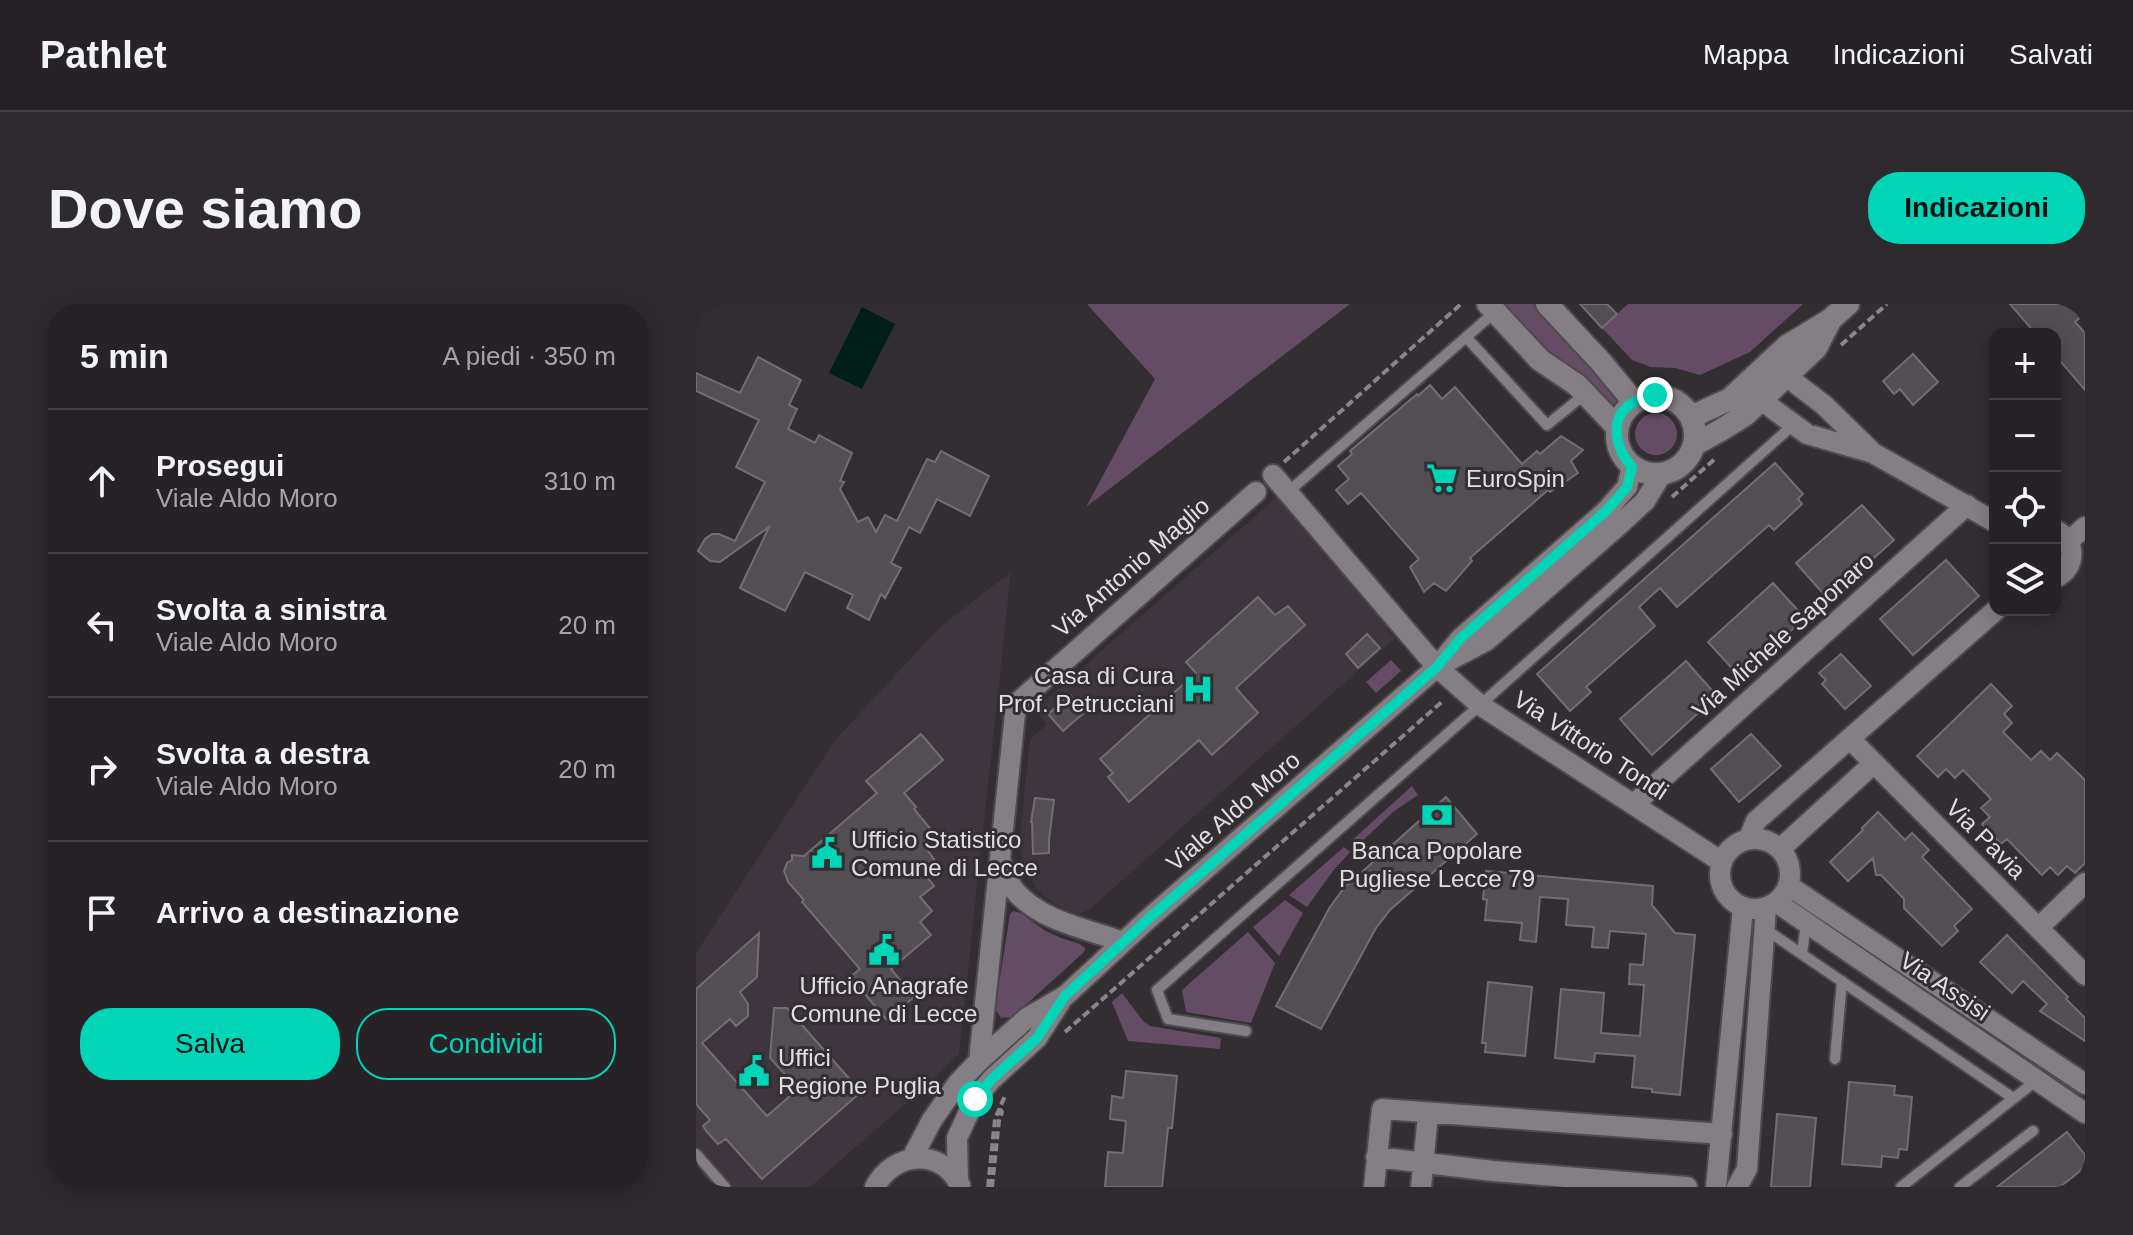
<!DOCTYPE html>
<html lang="it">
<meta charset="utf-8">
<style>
:root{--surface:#262226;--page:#2e2a2e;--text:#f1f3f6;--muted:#a4a4a7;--line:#423f43;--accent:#00d5b7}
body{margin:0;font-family:Helvetica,sans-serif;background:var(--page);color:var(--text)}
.controls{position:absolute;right:24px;top:24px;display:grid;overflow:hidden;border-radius:16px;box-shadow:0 4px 20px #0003}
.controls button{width:72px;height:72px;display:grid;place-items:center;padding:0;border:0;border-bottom:2px solid var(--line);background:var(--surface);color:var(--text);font:40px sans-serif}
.stop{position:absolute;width:24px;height:24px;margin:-18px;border:6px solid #00d5b7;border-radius:50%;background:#fff}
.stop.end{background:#00d5b7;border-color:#fff;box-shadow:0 2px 8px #0008}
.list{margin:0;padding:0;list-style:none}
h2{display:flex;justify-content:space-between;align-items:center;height:104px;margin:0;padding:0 32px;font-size:34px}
h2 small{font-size:26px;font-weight:400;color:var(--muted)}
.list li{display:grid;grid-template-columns:52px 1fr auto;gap:24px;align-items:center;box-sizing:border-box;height:144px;padding:0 32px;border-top:2px solid var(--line)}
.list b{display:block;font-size:30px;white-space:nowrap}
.list p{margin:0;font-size:26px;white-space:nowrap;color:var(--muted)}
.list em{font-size:26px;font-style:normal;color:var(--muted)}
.actions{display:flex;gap:16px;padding:24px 32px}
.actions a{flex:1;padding:18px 0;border:2px solid var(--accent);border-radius:32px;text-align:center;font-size:28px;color:var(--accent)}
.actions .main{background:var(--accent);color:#111}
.icon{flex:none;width:44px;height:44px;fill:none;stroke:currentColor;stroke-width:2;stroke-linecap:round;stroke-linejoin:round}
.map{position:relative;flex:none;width:1389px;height:883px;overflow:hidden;border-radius:32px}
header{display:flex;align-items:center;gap:48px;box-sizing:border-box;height:112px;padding:0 40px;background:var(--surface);border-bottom:2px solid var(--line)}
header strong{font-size:38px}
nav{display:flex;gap:44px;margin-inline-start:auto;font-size:28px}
.intro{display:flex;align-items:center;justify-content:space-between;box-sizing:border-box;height:192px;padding:0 48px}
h1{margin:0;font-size:56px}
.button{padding:20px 36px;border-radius:32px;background:var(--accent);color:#111;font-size:28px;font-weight:700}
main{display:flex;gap:48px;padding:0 48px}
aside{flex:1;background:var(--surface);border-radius:32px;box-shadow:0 4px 20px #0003}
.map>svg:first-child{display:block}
.built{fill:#3e353e}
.green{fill:#654c65}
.water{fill:#001f18}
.building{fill:#534e53;stroke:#726d72;stroke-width:2}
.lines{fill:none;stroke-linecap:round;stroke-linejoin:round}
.service-casing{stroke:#4e4a4e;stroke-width:14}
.minor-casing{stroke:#4e4a4e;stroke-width:24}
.tertiary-casing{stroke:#4e4a4e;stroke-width:26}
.path{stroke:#898589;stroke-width:4;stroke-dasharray:8 4;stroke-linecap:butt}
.service{stroke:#847f84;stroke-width:10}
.minor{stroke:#847f84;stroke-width:20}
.tertiary{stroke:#847f84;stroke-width:22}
.route{stroke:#00d5b7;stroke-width:10}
.labels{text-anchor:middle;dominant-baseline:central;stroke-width:6;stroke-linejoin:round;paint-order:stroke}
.poi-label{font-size:24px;fill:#e1dee1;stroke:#322e32;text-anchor:start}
.street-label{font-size:24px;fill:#e1dee1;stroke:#322e32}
</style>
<header>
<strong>Pathlet</strong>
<nav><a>Mappa</a><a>Indicazioni</a><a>Salvati</a></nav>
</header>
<div class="intro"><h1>Dove siamo</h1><a class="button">Indicazioni</a></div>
<main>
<aside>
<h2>5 min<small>A piedi · 350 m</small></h2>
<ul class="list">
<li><svg class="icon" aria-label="ahead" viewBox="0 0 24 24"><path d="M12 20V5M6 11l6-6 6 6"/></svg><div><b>Prosegui</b><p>Viale Aldo Moro</p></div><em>310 m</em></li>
<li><svg class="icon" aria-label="left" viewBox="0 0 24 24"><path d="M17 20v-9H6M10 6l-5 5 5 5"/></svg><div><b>Svolta a sinistra</b><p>Viale Aldo Moro</p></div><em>20 m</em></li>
<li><svg class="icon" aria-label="right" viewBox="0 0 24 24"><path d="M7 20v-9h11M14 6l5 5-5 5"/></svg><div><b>Svolta a destra</b><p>Viale Aldo Moro</p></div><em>20 m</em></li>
<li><svg class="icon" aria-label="arrive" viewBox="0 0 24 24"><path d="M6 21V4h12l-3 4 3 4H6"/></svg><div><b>Arrivo a destinazione</b></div></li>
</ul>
<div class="actions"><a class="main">Salva</a><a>Condividi</a></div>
</aside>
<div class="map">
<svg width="1389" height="883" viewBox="0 0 1389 883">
<rect width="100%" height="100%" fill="#322e32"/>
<path class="built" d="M581 193 694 322 691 326 699 334 394 605 383 611 377 610 354 597 339 583 331 569 325 549 324 533 334 435 351 421 338 406Z
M315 268 263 750 221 790 114 883H0V649L139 436 244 323Z"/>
<path class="green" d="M391 0H654L390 203 459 75Z
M809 0H837L895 60 921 96 916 104 902 86 887 72 849 45Z
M932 0H1107L1054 48 1004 71 979 64 955 63 936 56 906 24Z
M939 130a21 21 0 1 1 42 0a21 21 0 1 1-42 0Z
M695 356 705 367 680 389 670 378Z
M716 482 722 491 697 508 660 543 654 538Z
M648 543 654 548 637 567 611 603 593 591Z
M589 596 607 609 583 652 557 623Z
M317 607 325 609 348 626 365 634 384 640 389 644 388 648 321 709 316 713 305 714 299 705 314 610Z
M552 628 579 659 555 719 490 708 486 686Z
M426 689 447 717 454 722 525 734 524 745 432 737 416 698Z"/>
<path class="water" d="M166 3 199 20 166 85 133 69Z"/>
<path class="building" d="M884 0H911L921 10 906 24Z
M1314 0H1389V9L1379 18 1389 29V86L1359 51V30H1340Z
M1217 50 1242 78 1217 101 1204 85 1198 90 1187 77Z
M62 53 105 76 93 101 101 105 92 125 119 139 123 131 156 149 144 177 148 178 144 185 162 218 172 213 180 228 189 211 201 217 231 155 239 158 245 147 293 172 274 212 241 195 224 229 213 223 195 259 205 264 189 294 185 290 173 316 151 304 157 291 109 268 89 307 44 284 73 223 24 258 14 257 2 247 9 235 16 230H23L39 237 69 178 40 163 63 116 0 87V69L44 89Z
M734 81 746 95 759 83 826 160 841 147 844 150 865 132 887 146 875 157 882 169 854 188 852 186 774 254 776 257 750 287 738 279 728 288 714 263 723 255 665 189 652 200 640 186 653 175 642 162 656 150 654 147 721 90 722 92Z
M1079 159 1107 190 1102 195 1106 200 1078 226 1073 221 981 303 964 284 943 303 959 322 890 383 895 388 874 407 841 370Z
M1166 201 1198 236 1132 295 1100 259Z
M1250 256 1283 292 1217 351 1184 315Z
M1077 279 1109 314 1044 373 1012 338Z
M562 293 579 311 592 302 609 321 540 384 562 409 516 451 503 436 433 498 412 473 417 469 404 455 500 369 490 358Z
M671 330 684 344 662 364 650 350Z
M1145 350 1175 382 1149 405 1126 380 1130 376 1123 369Z
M990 357 1021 392 956 451 924 415Z
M1295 380 1316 402 1308 410 1316 419 1307 428 1335 456 1345 447 1354 456 1361 449 1389 476V559L1379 569 1371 562 1362 571 1354 563 1346 571 1311 535 1305 540 1286 520 1294 513 1285 504 1295 495 1267 466 1259 474 1250 465 1242 473 1221 452Z
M374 391 389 408 367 427 352 410Z
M225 430 247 456 208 489 220 503 218 505 242 534 230 544 240 558 227 568 238 582 224 593 236 607 224 618 235 631 195 665 218 693 191 716 154 673 164 665 106 598 108 596 92 578 88 567 91 559 96 556V551L108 552 181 489 170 477Z
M1055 430 1085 462 1043 498 1015 465Z
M750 493 781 530 694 606 680 624 625 725 580 702 634 603 648 584Z
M339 494 358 496 353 535V549L337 550 336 518H335Z
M1182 508 1209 536 1216 529 1233 546 1226 553 1276 605 1258 622 1262 627 1246 642 1208 604V595L1185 571H1180L1177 554 1152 577 1134 558 1167 526 1166 524Z
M790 567 957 582 956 601 979 629 999 631 984 791 956 788V785L936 783 939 752 899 749 898 758 859 754 865 685 908 689 905 729 944 732 948 681 933 680 934 660 947 661 950 630 914 627 912 644 896 643 898 623 870 621 872 595 844 593 840 638 824 636 826 619 789 616 791 596 787 595Z
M63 629 61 673 44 688 52 700V712L40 722 34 715 6 739 71 812 102 785 74 754 78 704H91L165 788 66 875 30 835 22 840 10 827 7 822 14 816 0 800V685Z
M1311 631 1372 693 1370 695 1389 714V737L1344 707 1351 700 1327 677 1316 689 1284 658Z
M792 678 836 683 829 752 789 748 790 739H786Z
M430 767 481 772 476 824H472L466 883H409L412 848 427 849 430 817 414 815 416 792 427 794Z
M1153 778 1199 782 1198 791 1216 793 1211 846 1203 845 1202 854 1186 852 1185 863 1146 860Z
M1081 810 1120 814 1114 883H1075Z
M1371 828 1389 851V863L1364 883H1301Z"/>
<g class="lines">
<defs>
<path id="service" d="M770 33 851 121 889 90
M592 188 799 8
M1069 625 1317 794
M1106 650 1110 619
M550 727 472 715 461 686 784 401 1097 121
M1139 755 1146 677
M0 850 29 883
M1205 883 1341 776
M1264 883 1337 827"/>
<path id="minor" d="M1090 72 1128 101 1174 146
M1065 96 1111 130 1177 149 1299 218
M577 171 741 363 784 401 1026 558
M1359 226C1381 236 1381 264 1359 274
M1373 237 1389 223
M752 357 790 337 923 221 949 197 965 171
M1154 435 1389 671
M938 500 1271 201
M1053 534 1060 517 1300 306
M1024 570a35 35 0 1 1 70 0a35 35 0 1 1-70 0Z
M1084 545 1178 459
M305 558C309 567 312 579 319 587 346 618 390 624 427 638
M1093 582 1389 780
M1080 598 1389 809
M1342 624 1389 579
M283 757 320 400 560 188
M680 853 797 867 991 883
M216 854 236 816 262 779 283 757 331 714 369 692 450 617 741 363 765 334 910 207 931 183 936 163
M262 876 261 834 279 795 296 775 341 734 364 698
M179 883C197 848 245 843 264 881
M678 883 686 805 1026 830
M725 883 732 810
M1020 883 1047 604
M1041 883 1051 865 1070 604"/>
<path id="tertiary" d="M792 0 844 56 881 81 921 123
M851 0 905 58 938 98
M921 131a39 39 0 1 1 78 0a39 39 0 1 1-78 0Z
M995 113 1034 95 1091 42 1134 16 1152 0
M998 141 1025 126 1049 111 1065 96 1120 44 1134 17"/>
</defs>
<use href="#service" class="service-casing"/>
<use href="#minor" class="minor-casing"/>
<use href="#tertiary" class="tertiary-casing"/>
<path class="path" d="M1145 41 1191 0
M588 158 765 0
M976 193 1020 154
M369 728 748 396
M292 883 299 815 309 792
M296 883 303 817 306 808 304 805"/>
<use href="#service" class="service"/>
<use href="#minor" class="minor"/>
<use href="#tertiary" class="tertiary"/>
</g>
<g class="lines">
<path class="route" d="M279 795 296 775 341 734 369 692 450 617 741 363 765 334 910 207 931 183 936 163C919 144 911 111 940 97 946 94 953 93 959 91"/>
</g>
<defs>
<symbol id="supermarket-bare" viewBox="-9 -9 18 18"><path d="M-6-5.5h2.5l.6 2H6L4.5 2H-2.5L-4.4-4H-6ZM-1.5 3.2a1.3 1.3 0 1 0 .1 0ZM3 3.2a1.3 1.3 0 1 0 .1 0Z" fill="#00d5b7" stroke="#322e32" stroke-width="2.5" paint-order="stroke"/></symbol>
<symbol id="hospital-bare" viewBox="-9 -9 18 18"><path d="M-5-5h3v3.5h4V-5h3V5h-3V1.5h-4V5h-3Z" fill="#00d5b7" stroke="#322e32" stroke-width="2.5" paint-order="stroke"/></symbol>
<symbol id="bank-bare" viewBox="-9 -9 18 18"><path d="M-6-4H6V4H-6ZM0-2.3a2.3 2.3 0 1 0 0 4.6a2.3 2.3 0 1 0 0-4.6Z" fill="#00d5b7" stroke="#322e32" stroke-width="2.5" paint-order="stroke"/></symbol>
<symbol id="civic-bare" viewBox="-9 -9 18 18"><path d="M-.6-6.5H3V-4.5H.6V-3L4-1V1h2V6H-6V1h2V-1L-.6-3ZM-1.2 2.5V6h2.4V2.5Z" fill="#00d5b7" stroke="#322e32" stroke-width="2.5" paint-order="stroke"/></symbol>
</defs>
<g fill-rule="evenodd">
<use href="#supermarket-bare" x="724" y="152" width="44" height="44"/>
<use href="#hospital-bare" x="480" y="363" width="44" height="44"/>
<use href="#bank-bare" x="719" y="489" width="44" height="44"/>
<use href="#civic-bare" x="109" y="527" width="44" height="44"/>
<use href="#civic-bare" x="166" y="624" width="44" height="44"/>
<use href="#civic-bare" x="36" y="745" width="44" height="44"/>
</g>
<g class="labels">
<g class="poi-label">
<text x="770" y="174">EuroSpin</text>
<text x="478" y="371" text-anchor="end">Casa di Cura<tspan x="478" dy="28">Prof. Petrucciani</tspan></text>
<text x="155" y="535">Ufficio Statistico<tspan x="155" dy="28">Comune di Lecce</tspan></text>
<text x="741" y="546" text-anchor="middle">Banca Popolare<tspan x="741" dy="28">Pugliese Lecce 79</tspan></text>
<text x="188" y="681" text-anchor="middle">Ufficio Anagrafe<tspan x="188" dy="28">Comune di Lecce</tspan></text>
<text x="82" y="753">Uffici<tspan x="82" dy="28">Regione Puglia</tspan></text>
</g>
<g class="street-label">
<text transform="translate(435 263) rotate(-41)">Via Antonio Maglio</text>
<text transform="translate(1087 331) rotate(-42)">Via Michele Saponaro</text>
<text transform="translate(895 441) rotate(33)">Via Vittorio Tondi</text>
<text transform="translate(537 507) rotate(-41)">Viale Aldo Moro</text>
<text transform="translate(1290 535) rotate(45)">Via Pavia</text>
<text transform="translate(1249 682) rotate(34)">Via Assisi</text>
</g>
</g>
</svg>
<div class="controls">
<button>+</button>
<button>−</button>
<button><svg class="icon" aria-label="locate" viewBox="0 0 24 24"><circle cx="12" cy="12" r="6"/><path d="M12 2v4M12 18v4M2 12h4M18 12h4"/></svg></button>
<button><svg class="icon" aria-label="layers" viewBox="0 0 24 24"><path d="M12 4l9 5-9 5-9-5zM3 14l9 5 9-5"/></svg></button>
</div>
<div class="stop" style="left:279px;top:795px"></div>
<div class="stop end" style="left:959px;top:91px"></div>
</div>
</main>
